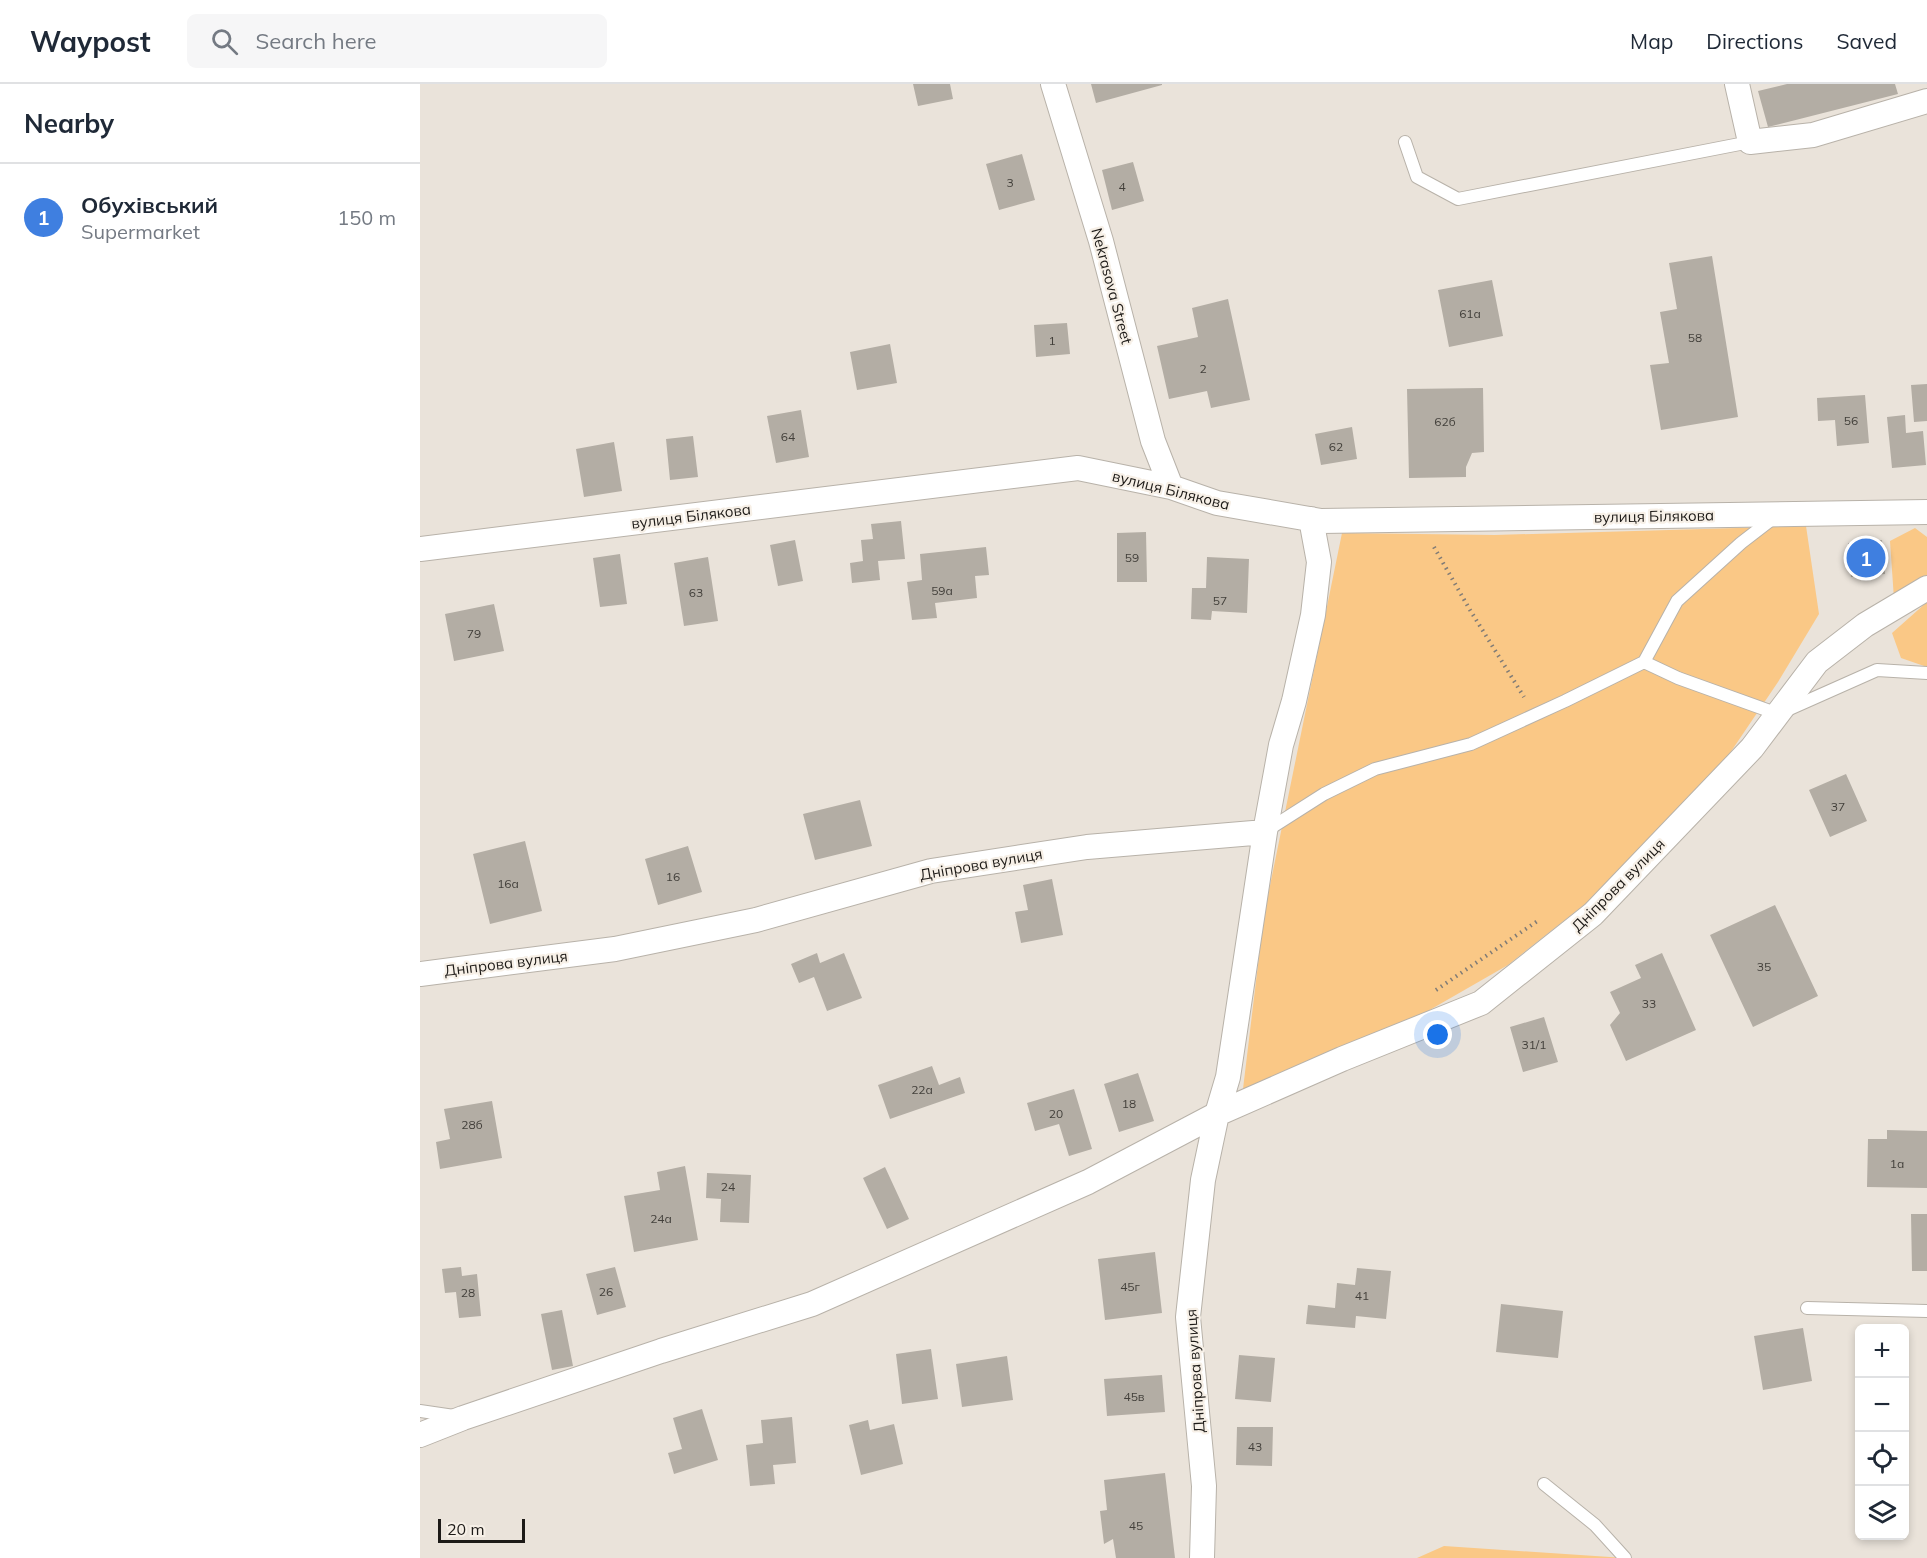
<!DOCTYPE html>
<meta charset="utf-8">
<style>
:root{--surface:#fff;--page:#f6f6f7;--text:#1f2937;--muted:#747a83;--line:#e0e1e3;--accent:#ea580c}
body{margin:0;font-family:Mulish,sans-serif;background:var(--page);color:var(--text)}
.controls{position:absolute;right:18px;bottom:18px;display:grid;overflow:hidden;border-radius:9px;box-shadow:0 3px 9px #0003}
.controls button{width:54px;height:54px;display:grid;place-items:center;padding:0;border:0;border-bottom:2px solid var(--line);background:var(--surface);color:var(--text);font:30px sans-serif}
.scale{position:absolute;left:18px;bottom:15px;width:87px;box-sizing:border-box;padding-left:6px;border:3px solid #1d1a17;border-top:0;font-size:16px;line-height:21px;white-space:nowrap;color:#1d1a17;-webkit-text-stroke:4px #f7f0e7;paint-order:stroke}
.you{position:absolute;left:1018px;top:951px;width:21px;height:21px;margin:-15px;border:4px solid #fff;border-radius:50%;background:#1a73e8;box-shadow:0 0 0 9px #1a73e833}
.badge{display:grid;place-items:center;width:39px;height:39px;border-radius:50%;background:var(--accent);color:#fff;font-size:20px;font-weight:700}
.pin{position:absolute;translate:-50% -50%;border:3px solid #fff;box-shadow:0 2px 6px #0006}
.list{margin:0;padding:0;list-style:none}
h2{display:flex;justify-content:space-between;align-items:center;height:78px;margin:0;padding:0 24px;font-size:26px}
h2 small{font-size:20px;font-weight:400;color:var(--muted)}
.list li{display:grid;grid-template-columns:39px 1fr auto;gap:18px;align-items:center;box-sizing:border-box;height:108px;padding:0 24px;border-top:2px solid var(--line)}
.list b{display:block;font-size:22px;white-space:nowrap}
.list p{margin:0;font-size:20px;white-space:nowrap;color:var(--muted)}
.list em{font-size:20px;font-style:normal;color:var(--muted)}
.icon{flex:none;width:33px;height:33px;fill:none;stroke:currentColor;stroke-width:2;stroke-linecap:round;stroke-linejoin:round}
.map{position:relative;flex:none;width:1507px;height:1474px;overflow:hidden}
header{display:flex;align-items:center;gap:36px;box-sizing:border-box;height:84px;padding:0 30px;background:var(--surface);border-bottom:2px solid var(--line)}
header strong{font-size:28px}
nav{display:flex;gap:33px;margin-inline-start:auto;font-size:21px}
.search{width:420px;height:54px;background:var(--page);display:flex;align-items:center;gap:15px;box-sizing:border-box;padding:0 21px;border-radius:9px;color:var(--muted);font-size:22px}
main{display:flex}
aside{flex:1;background:var(--surface)}
.map>svg:first-child{display:block}
.green{fill:#fac886}
.building{fill:#b3ada4}
.lines{fill:none;stroke-linecap:round;stroke-linejoin:round}
.lane-casing{stroke:#b8b2a9;stroke-width:14}
.street-casing{stroke:#b8b2a9;stroke-width:26}
.path{stroke:#817c76;stroke-width:4;stroke-dasharray:1.5 4.5;stroke-linecap:butt}
.lane{stroke:#fff;stroke-width:12}
.street{stroke:#fff;stroke-width:24}
.labels{text-anchor:middle;dominant-baseline:central;stroke-width:4.5;stroke-linejoin:round;paint-order:stroke}
.number-label{font-size:12px;fill:#423f3a}
.street-label{font-size:15px;fill:#1d1a17;stroke:#f7f0e7}
</style>
<header>
<strong>Waypost</strong>
<div class="search"><svg class="icon" aria-label="search" viewBox="0 0 24 24"><circle cx="10" cy="10" r="6"/><path d="M15 15l6 6"/></svg>Search here</div>
<nav><a>Map</a><a>Directions</a><a>Saved</a></nav>
</header>
<main>
<aside>
<h2>Nearby<small></small></h2>
<ul class="list">
<li><span class="badge" style="background:#3f7fe0">1</span><div><b>Обухівський</b><p>Supermarket</p></div><em>150 m</em></li>
</ul>
</aside>
<div class="map">
<svg width="1507" height="1474" viewBox="0 0 1507 1474">
<rect width="100%" height="100%" fill="#eae3da"/>
<path class="green" d="M1386 442 1399 530 1358 598 1287 703 1188 802 1088 881 987 939 823 1005 844 831 922 449 1075 451Z
M1495 444 1507 453V497L1474 515 1470 457Z
M1507 518V583L1481 574 1472 549Z
M1024 1462 1205 1474H997Z"/>
<path class="building" d="M493 0H530L533 15 498 22Z
M671 0H742V1L676 19Z
M1367 0H1475L1478 10 1348 43 1338 7Z
M602 70 615 116 579 126 566 80Z
M713 78 724 117 692 126 682 86Z
M1292 172 1318 333 1241 346 1230 281 1249 279 1240 228 1257 225 1249 179Z
M1072 196 1083 252 1029 263 1018 206Z
M808 215 830 316 791 324 787 307 749 315 737 262 778 253 772 224Z
M647 239 650 270 616 273 614 241Z
M470 260 477 299 437 306 430 268Z
M1507 300V337L1494 338 1491 301Z
M1063 304 1064 368 1052 369 1046 383V393L989 394 987 305Z
M1445 311 1449 359 1417 362 1415 336 1398 337 1397 314Z
M381 326 389 373 356 379 347 332Z
M1485 331 1486 349 1503 347 1506 381 1472 384 1467 333Z
M932 343 937 375 901 381 895 350Z
M273 352 278 393 250 396 246 355Z
M194 358 202 407 164 413 156 365Z
M481 437 485 475 458 477 460 496 432 499 430 479 443 477 441 456 453 455 451 440Z
M726 448 727 498H697V449Z
M375 456 383 497 358 502 350 461Z
M1462 456 1465 490 1431 493 1428 459Z
M566 463 569 491 555 492 557 514 515 519 517 534 492 536 487 498 502 496 500 470Z
M200 470 207 520 180 523 173 474Z
M288 473 298 537 264 542 254 479Z
M787 473 829 475 827 529 792 527 791 536 771 535 772 504H786Z
M74 520 84 567 34 577 25 530Z
M1426 690 1447 737 1410 753 1389 706Z
M440 716 452 762 395 776 383 730Z
M105 757 122 827 70 840 53 770Z
M268 762 282 808 238 821 225 775Z
M632 795 643 851 601 859 595 828 608 826 603 801Z
M1355 821 1398 912 1333 943 1290 851Z
M397 869 400 879 424 869 442 914 407 927 394 893 379 899 371 880Z
M1242 869 1276 946 1206 977 1190 941 1200 929 1190 908 1221 894 1215 881Z
M1124 933 1138 978 1103 988 1090 943Z
M512 982 519 1001 540 993 545 1009 470 1035 458 1001Z
M718 989 734 1037 699 1048 684 1000Z
M654 1005 672 1065 649 1072 639 1040 615 1047 607 1019Z
M72 1017 82 1074 20 1085 16 1058 30 1055 24 1025Z
M1467 1046 1507 1047V1104L1447 1103 1448 1055H1467Z
M265 1082 278 1156 214 1168 204 1112 240 1106 237 1088Z
M465 1083 489 1135 467 1145 443 1094Z
M287 1089 331 1091 329 1139 300 1138 301 1115 286 1114Z
M1491 1130H1507V1187H1492Z
M735 1168 742 1229 685 1236 678 1175Z
M41 1183 42 1192 57 1190 61 1232 39 1234 36 1208 25 1209 22 1185Z
M195 1183 206 1223 177 1231 166 1190Z
M937 1184 971 1187 966 1235 936 1232 935 1244 886 1240 888 1221 915 1224 917 1199 935 1201Z
M1081 1220 1143 1227 1138 1274 1076 1268Z
M142 1226 153 1282 132 1286 121 1230Z
M1383 1244 1392 1297 1343 1306 1334 1252Z
M511 1265 518 1315 482 1320 476 1270Z
M819 1271 855 1274 851 1318 815 1315Z
M587 1272 593 1316 542 1323 536 1280Z
M742 1291 745 1328 687 1332 684 1295Z
M282 1325 298 1376 254 1390 248 1369 262 1365 253 1334Z
M372 1333 376 1379 353 1381 355 1400 330 1402 326 1361 343 1359 341 1336Z
M448 1336 450 1346 474 1340 483 1380 441 1391 429 1341Z
M817 1343H853L852 1382 816 1381Z
M745 1389 755 1474H696L693 1455 684 1460 680 1427 687 1426 684 1396Z"/>
<g class="lines">
<defs>
<path id="lane" d="M985 58 997 93 1038 115 1330 58
M1224 578 1257 517 1321 459 1356 432
M846 747 904 710 955 685 1051 660 1145 617 1224 578 1258 594 1358 630 1457 586 1507 589
M1387 1224 1507 1227
M0 1327 34 1332
M1124 1400 1175 1441 1205 1474"/>
<path id="street" d="M633 0 681 157 733 357 751 403
M1317 0 1330 58 1393 51 1507 17
M0 465 658 384 751 403 797 419 901 437 1507 428
M0 890 195 865 336 836 511 787 667 763 845 748
M0 1351 43 1334 241 1267 392 1220 668 1098 797 1030 922 975 1061 919 1173 830 1332 664 1397 578 1445 541 1507 504
M782 1474 784 1402 768 1233 783 1096 797 1030 808 993 845 748 861 661 874 617 893 531 899 478 891 435"/>
</defs>
<use href="#lane" class="lane-casing"/>
<use href="#street" class="street-casing"/>
<path class="path" d="M1014 463 1050 526 1104 613
M1016 906 1119 836"/>
<use href="#lane" class="lane"/>
<use href="#street" class="street"/>
</g>
<g class="labels">
<g class="number-label">
<text x="590" y="98">3</text>
<text x="702" y="102">4</text>
<text x="1050" y="229">61а</text>
<text x="1275" y="253">58</text>
<text x="632" y="256">1</text>
<text x="783" y="284">2</text>
<text x="1431" y="336">56</text>
<text x="1025" y="337">62б</text>
<text x="368" y="352">64</text>
<text x="916" y="362">62</text>
<text x="712" y="473">59</text>
<text x="522" y="506">59а</text>
<text x="276" y="508">63</text>
<text x="800" y="516">57</text>
<text x="54" y="549">79</text>
<text x="1418" y="722">37</text>
<text x="253" y="792">16</text>
<text x="88" y="799">16а</text>
<text x="1344" y="882">35</text>
<text x="1229" y="919">33</text>
<text x="1114" y="960">31/1</text>
<text x="502" y="1005">22а</text>
<text x="709" y="1019">18</text>
<text x="636" y="1029">20</text>
<text x="52" y="1040">28б</text>
<text x="1477" y="1079">1а</text>
<text x="308" y="1102">24</text>
<text x="241" y="1134">24а</text>
<text x="710" y="1202">45г</text>
<text x="186" y="1207">26</text>
<text x="48" y="1208">28</text>
<text x="942" y="1211">41</text>
<text x="714" y="1312">45в</text>
<text x="835" y="1362">43</text>
<text x="716" y="1441">45</text>
</g>
<g class="street-label">
<text transform="translate(692 202) rotate(75)">Nekrasova Street</text>
<text transform="translate(751 406) rotate(14)">вулиця Білякова</text>
<text transform="translate(271 432) rotate(-7)">вулиця Білякова</text>
<text transform="translate(1234 432) rotate(-1)">вулиця Білякова</text>
<text transform="translate(561 780) rotate(-10)">Дніпрова вулиця</text>
<text transform="translate(1198 801) rotate(-45)">Дніпрова вулиця</text>
<text transform="translate(86 879) rotate(-7)">Дніпрова вулиця</text>
<text transform="translate(775 1287) rotate(-94)">Дніпрова вулиця</text>
</g>
</g>
</svg>
<div class="controls">
<button>+</button>
<button>−</button>
<button><svg class="icon" aria-label="locate" viewBox="0 0 24 24"><circle cx="12" cy="12" r="6"/><path d="M12 2v4M12 18v4M2 12h4M18 12h4"/></svg></button>
<button><svg class="icon" aria-label="layers" viewBox="0 0 24 24"><path d="M12 4l9 5-9 5-9-5zM3 14l9 5 9-5"/></svg></button>
</div>
<div class="scale">20 m</div>
<div class="you"></div>
<div class="pin badge" style="left:1446px;top:474px;background:#3f7fe0">1</div>
</div>
</main>
